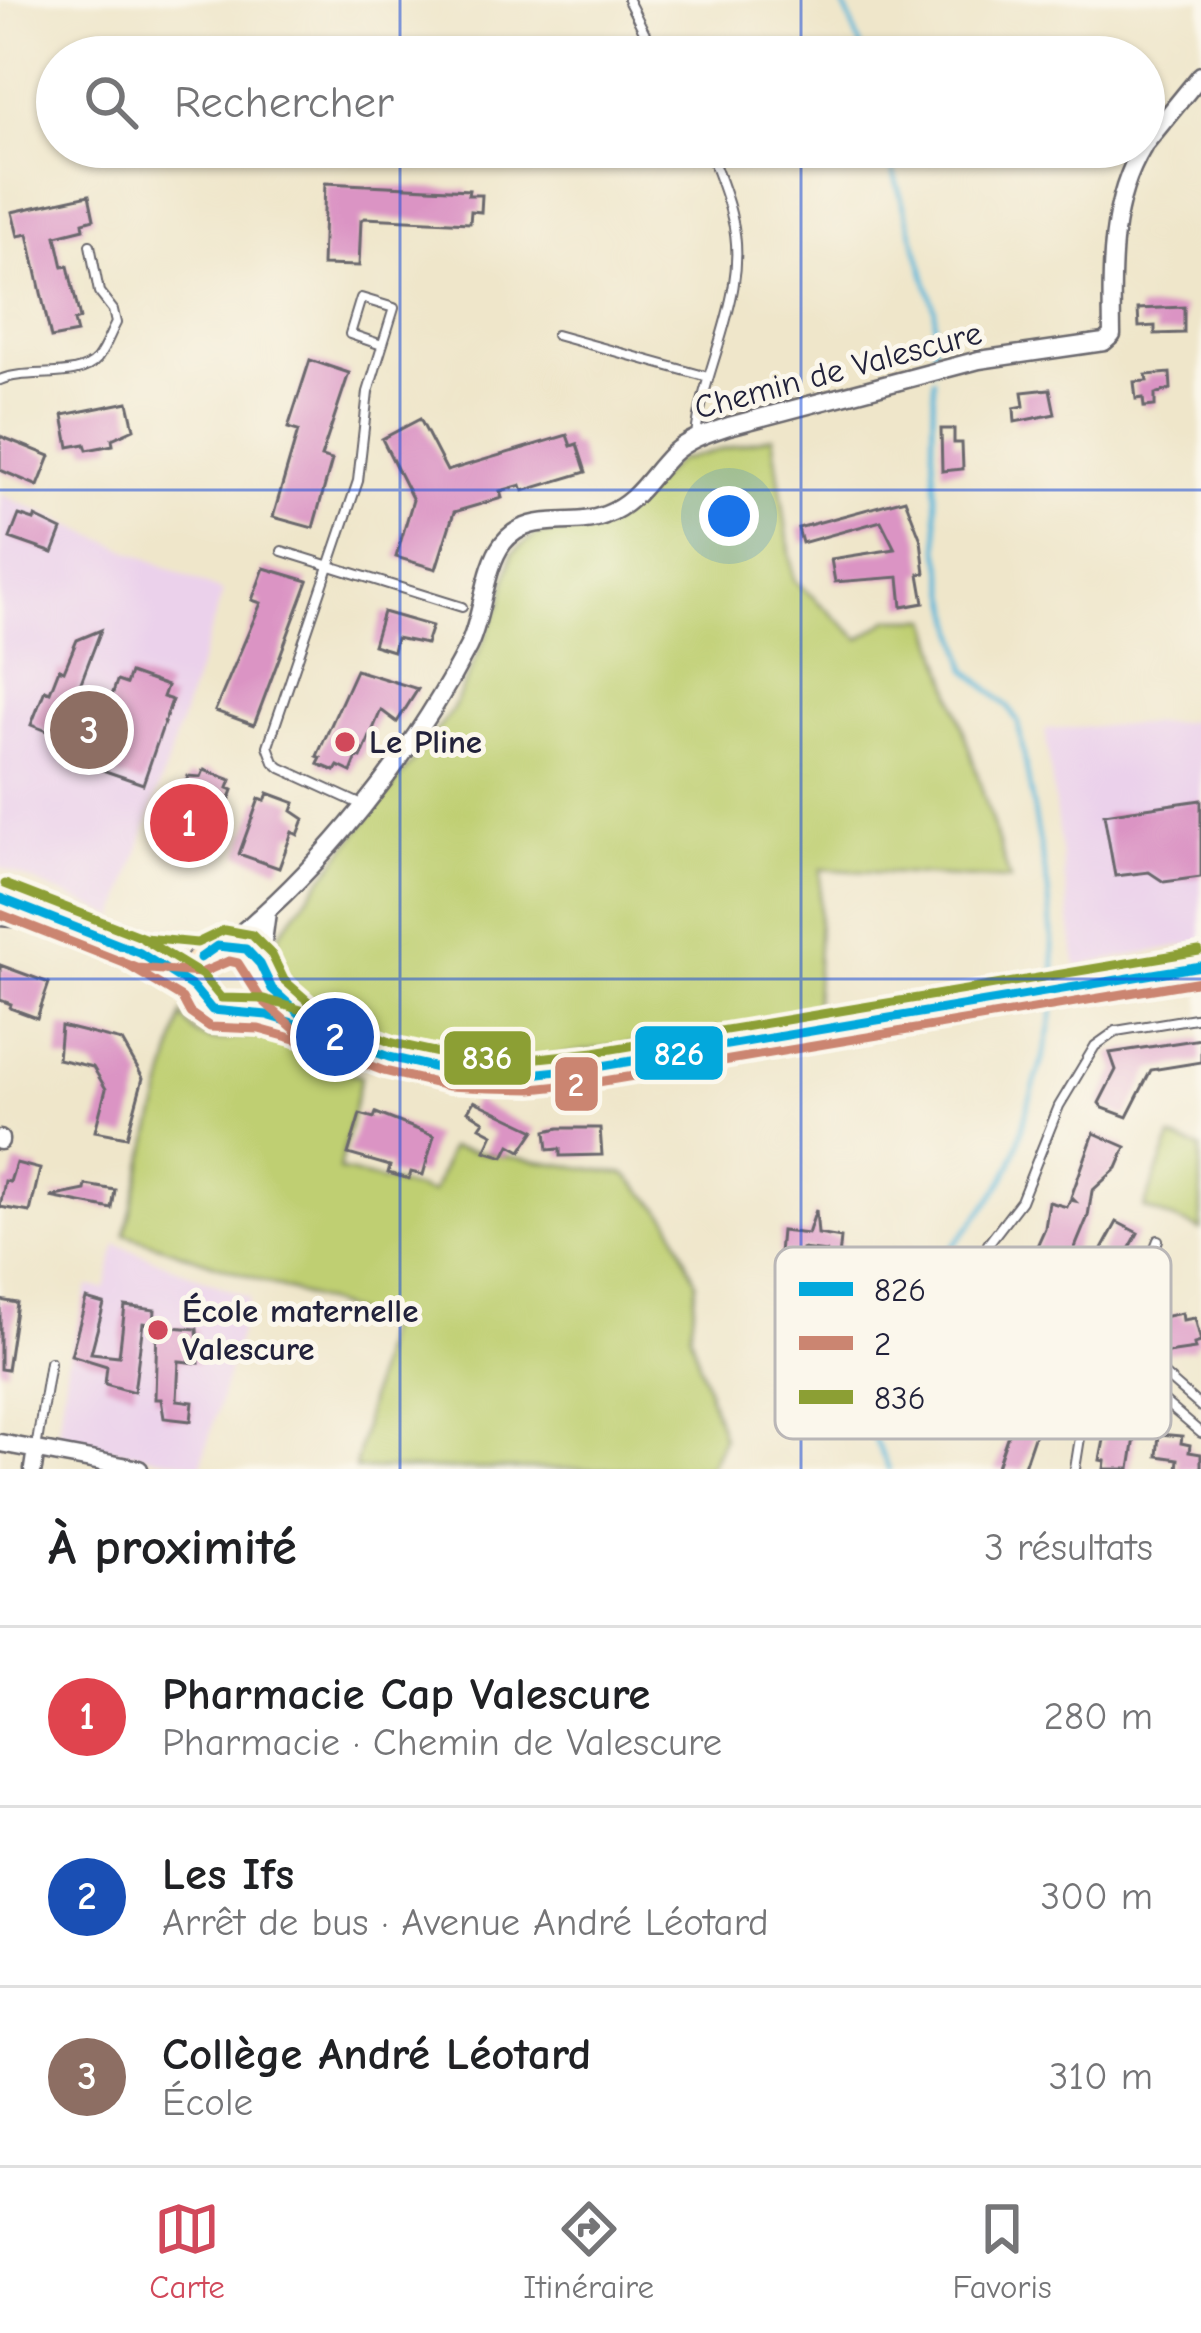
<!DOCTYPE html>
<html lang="fr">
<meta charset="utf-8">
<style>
:root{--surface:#fff;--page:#f6f6f6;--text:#202124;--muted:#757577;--line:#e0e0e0;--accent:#d1495b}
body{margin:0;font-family:"Comic Neue",sans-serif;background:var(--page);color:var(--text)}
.you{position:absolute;left:729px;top:516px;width:42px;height:42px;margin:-30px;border:9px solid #fff;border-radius:50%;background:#1a73e8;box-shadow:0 0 0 18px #1a73e833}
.badge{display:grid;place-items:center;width:78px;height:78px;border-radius:50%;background:var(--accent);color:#fff;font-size:39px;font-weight:700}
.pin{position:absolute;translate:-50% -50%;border:6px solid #fff;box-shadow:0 3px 12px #0006}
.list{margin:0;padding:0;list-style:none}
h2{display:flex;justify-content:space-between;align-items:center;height:156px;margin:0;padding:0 48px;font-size:51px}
h2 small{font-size:39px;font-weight:400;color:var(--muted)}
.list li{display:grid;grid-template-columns:78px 1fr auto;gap:36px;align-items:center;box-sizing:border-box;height:180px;padding:0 48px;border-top:3px solid var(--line)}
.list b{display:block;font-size:45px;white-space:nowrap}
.list p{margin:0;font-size:39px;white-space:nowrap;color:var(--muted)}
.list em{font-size:39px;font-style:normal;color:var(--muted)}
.icon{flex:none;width:66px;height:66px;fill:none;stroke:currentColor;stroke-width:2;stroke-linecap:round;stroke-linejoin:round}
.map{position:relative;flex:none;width:1201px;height:1469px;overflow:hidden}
.search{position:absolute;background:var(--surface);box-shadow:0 3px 9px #0004;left:36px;right:36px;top:36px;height:132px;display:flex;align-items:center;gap:30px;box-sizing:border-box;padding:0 42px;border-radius:66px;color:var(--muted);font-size:45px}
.sheet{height:696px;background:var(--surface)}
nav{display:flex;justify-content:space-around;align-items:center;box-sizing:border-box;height:168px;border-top:3px solid var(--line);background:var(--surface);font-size:33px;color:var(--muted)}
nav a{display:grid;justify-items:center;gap:6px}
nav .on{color:var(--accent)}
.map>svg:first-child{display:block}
.built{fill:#ebd1eb}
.green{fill:#bfcf72;stroke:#707856;stroke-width:3}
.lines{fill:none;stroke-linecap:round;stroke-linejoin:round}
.stream{stroke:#5bb7d9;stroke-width:4.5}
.building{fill:#db94c4}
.lane-casing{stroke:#6a676d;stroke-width:12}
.street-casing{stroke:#6a676d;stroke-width:21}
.secondary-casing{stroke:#6a676d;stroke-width:28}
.lane{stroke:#fff;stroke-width:8}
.street{stroke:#fff;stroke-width:16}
.secondary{stroke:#fde5c5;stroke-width:24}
.bus-1-casing{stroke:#fbf7ec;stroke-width:18}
.bus-2-casing{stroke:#fbf7ec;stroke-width:18}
.bus-3-casing{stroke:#fbf7ec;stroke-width:18}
.bus-1{stroke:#03a8dc;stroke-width:9}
.bus-2{stroke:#cb8571;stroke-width:9}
.bus-3{stroke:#8c9f34;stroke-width:9}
.grid{fill:none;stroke:#1d4ed8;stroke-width:3;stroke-opacity:0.55}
.poi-dot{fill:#d1495b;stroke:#fbf7ec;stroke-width:4.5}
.labels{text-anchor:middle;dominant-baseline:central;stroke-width:10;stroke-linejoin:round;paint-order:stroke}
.street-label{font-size:33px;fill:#22223b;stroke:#fbf7ec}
.poi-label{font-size:33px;font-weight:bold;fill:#22223b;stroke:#fbf7ec;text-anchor:start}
.key{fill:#fbf7ec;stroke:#bab7b7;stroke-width:3}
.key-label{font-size:33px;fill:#22223b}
.line-badge{stroke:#fbf7ec;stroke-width:4.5}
.badge-label{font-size:33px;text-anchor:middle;font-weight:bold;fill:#fff}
</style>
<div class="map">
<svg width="1201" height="1469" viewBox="0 0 1201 1469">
<rect width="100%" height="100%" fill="#fbf7ec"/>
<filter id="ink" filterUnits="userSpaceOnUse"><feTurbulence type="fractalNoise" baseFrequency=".00833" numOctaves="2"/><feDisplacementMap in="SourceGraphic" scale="24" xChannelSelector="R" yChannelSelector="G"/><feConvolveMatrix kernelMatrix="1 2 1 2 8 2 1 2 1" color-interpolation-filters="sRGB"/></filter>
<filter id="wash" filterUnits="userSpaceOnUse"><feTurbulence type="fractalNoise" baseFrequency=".004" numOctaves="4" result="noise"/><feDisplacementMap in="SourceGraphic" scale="48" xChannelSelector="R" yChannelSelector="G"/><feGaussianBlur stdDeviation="2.7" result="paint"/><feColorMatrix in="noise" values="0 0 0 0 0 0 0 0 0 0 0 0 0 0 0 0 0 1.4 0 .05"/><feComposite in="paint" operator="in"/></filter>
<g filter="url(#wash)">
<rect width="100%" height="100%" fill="#efe6ca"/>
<path class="built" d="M0 494 223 592 117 917 0 867Z
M1201 721V942L1076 966 1045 729Z
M116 1244 250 1298 201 1465 64 1442 58 1431 67 1362 88 1286 105 1289Z"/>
<path class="green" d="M773 436 794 580 860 639 890 619H929L1010 880 821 869 815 1013 556 1056 483 1059 396 1043 301 995 280 968 276 953 279 934 453 709 501 603 512 553 537 534 608 527 677 461Z
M182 1015C206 1059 234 1031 265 1036 294 1041 334 1065 361 1077L339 1170 433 1193 450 1148 625 1174 669 1218 696 1283 690 1334 723 1438 709 1469H355L386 1323 125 1234Z
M1171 1138 1201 1149V1230L1144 1208Z"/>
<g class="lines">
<path class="stream" d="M842 0 865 57
M886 147 935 310 934 368
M934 379 933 451 939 549 956 626 967 670 1008 707 1018 722 1048 889 1056 982
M889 1469C879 1447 864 1424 863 1400 858 1325 981 1233 1009 1169 1017 1153 1020 1133 1025 1116 1036 1078 1051 1039 1054 1000"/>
</g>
<g id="blocks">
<path class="building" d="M325 183 469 190 468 195H482L481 212 471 211 470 223 365 218 361 220 359 266 322 265Z
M89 195 94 219 83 222 84 229 56 236 63 267 68 266 80 319 74 321 77 333 51 338 28 234 18 236 12 212Z
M1184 307V333L1155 334V326L1139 327 1138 309Z
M310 360 349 373 321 457 332 460 313 528 273 517 298 431 288 428Z
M1170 373 1171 389 1155 394V406L1144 407 1143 398 1136 399 1134 382 1147 381 1146 375Z
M1050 389 1055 414 1015 422 1014 408 1024 406 1022 392Z
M128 402 134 429 112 439 113 445 87 450 85 444 69 447 63 415Z
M420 419 447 471 567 435 571 446 577 444 586 472 523 491 521 485 500 491 502 498 454 512 436 569 396 557 413 500 382 439Z
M941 429H954V443H962L963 469 942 471Z
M0 436 50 456 38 486 0 470Z
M905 499 921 540 925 573 919 574 924 603 902 607 899 577 835 582 831 559 895 549 881 521 802 543 798 528Z
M19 515 34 520 35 517 62 530 53 553 10 538Z
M264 568 308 581 254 725 215 711 261 603 252 600Z
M383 612 432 626 426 644 396 638 393 651 373 645Z
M101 630 65 724 59 721 54 734 31 725 45 690 50 692 59 669 64 671 77 640Z
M356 670 418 689 397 722 381 710 361 758 357 757 351 772 338 766 335 771 318 764 321 758 317 756Z
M130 673 167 686 163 697 172 700 143 784 88 765 117 681 126 684Z
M204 770 231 780 228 788 233 790 213 844 174 830 188 795 183 793 188 776 201 777Z
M268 793 295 803 292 811 304 819 298 835 292 832 279 868 239 854 259 799 265 801Z
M1201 800V877L1164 882 1149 872 1115 876 1104 814Z
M0 965 49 983 37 1018 10 1008 11 1004 0 1000Z
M61 1026 122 1041 143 1078 127 1137 95 1131 106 1089 93 1067 58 1059Z
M1201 1039V1062L1151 1070 1127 1117 1103 1108 1099 1103 1116 1070 1110 1053Z
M474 1101 535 1130 521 1151 510 1145 504 1157 485 1151 493 1134 480 1127 484 1121 468 1111Z
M376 1113 434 1136 423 1175 411 1172 409 1179 388 1173 390 1166 348 1154 360 1114 374 1118Z
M559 1128H600L602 1155 560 1156V1149L548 1150 546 1131Z
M1094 1133 1126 1147 1117 1168 1092 1191 1088 1216 1065 1272 1060 1268 1057 1276 1041 1268 1040 1271 1028 1266 1045 1228 1049 1202 1067 1207 1070 1200 1075 1201 1071 1197Z
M16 1163 40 1169 30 1212 0 1207 5 1181 10 1182Z
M86 1185 115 1190 112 1209 50 1197 85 1190Z
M816 1210 818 1234 841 1238 839 1258 828 1257 827 1252 802 1249 801 1255 779 1253 781 1231 808 1234Z
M1117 1222 1138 1233 1122 1262 1100 1253Z
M1145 1293 1151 1298 1129 1324 1182 1313 1183 1320 1195 1318 1201 1342 1194 1344 1195 1349 1154 1355 1119 1324Z
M1001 1297 1029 1308 1027 1317 1039 1364 1038 1425 1023 1469H996L1012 1423 1014 1376 1008 1333 1003 1334V1326L990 1322Z
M86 1299 104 1304 91 1353 119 1356 125 1306 155 1310 154 1324 143 1323 134 1392 105 1384 107 1366 71 1355Z
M0 1300 17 1303 7 1370 0 1369Z
M157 1326 197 1329 199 1363 179 1361 177 1400 193 1402 191 1421 164 1418 161 1399H155Z
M1117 1393 1138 1396 1137 1405H1145L1142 1419H1138L1130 1469H1104L1105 1461 1100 1460 1106 1430 1114 1431Z
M1159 1434 1182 1436 1181 1443 1190 1445 1189 1452 1201 1454V1469H1177L1178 1459 1157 1456Z"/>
</g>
</g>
<g filter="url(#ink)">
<use href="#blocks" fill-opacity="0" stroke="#6a676d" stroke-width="3"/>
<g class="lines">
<defs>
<path id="lane" d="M628 0 657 57
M556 335 708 377
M0 380C26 368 79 381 97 359 105 349 110 334 116 323L113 310 99 292 90 245
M696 436C703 365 751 291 732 218 727 194 716 170 708 147
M282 551 462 607
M362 805 281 768 274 762 268 746 358 481 368 392 394 308 361 298 350 334 382 345
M1158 1240 1140 1286 1107 1325 1201 1407
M1018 1270 991 1254 988 1244 1021 1201 1059 1106 1095 1046 1116 1031 1201 1017
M36 1449 50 1362
M1075 1469 1088 1388 1107 1372 1134 1376 1201 1433"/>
<path id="street" d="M1144 145 1201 75
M0 917 13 918 23 907
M227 945C321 869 412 756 468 647 483 617 484 568 503 543 529 510 571 529 605 515 637 503 649 477 672 454 688 439 708 433 729 426L979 360 1104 342 1112 335C1111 271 1109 203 1143 147
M260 964 267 912
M0 1139V1141
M0 1443 139 1469
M33 1469 36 1449"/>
<path id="secondary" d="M0 898 140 953 193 987
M193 980a35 35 0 1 1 70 0a35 35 0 1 1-70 0Z
M242 1012C296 1017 342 1043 393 1058 460 1078 528 1074 596 1067L1201 966"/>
</defs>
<use href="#lane" class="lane-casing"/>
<use href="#street" class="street-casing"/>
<use href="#secondary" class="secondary-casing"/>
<use href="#lane" class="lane"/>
<use href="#street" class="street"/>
<use href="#secondary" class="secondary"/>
<defs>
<path id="bus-1" d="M0 898 140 953 193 987
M200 958 217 946 246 949 260 964 272 989 319 1031 389 1057 450 1071 490 1073 530 1074 596 1067 1201 966
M193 987 212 1010 267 1015 319 1031"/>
<path id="bus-2" d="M0 914 137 968 201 973 229 961 238 963 261 999 310 1043 384 1071 448 1086 489 1088 532 1089 598 1082 1201 981
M127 965 182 998 190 1013 210 1027 259 1029 317 1045"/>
<path id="bus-3" d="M5 884 144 938 197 943 224 930 252 935 272 955 284 980 327 1018 393 1043 452 1056 491 1058 529 1059 594 1052 1199 951
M143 939 202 975 221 998 264 999 325 1017"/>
</defs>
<use href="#bus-1" class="bus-1-casing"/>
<use href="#bus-2" class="bus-2-casing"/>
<use href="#bus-3" class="bus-3-casing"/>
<use href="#bus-1" class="bus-1"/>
<use href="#bus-2" class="bus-2"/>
<use href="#bus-3" class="bus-3"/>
</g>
</g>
<path class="grid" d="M400 0V57M801 0V57M400 147V1469M801 147V1469M0 490H1201M0 979H1201"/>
<g class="poi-dot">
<circle cx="345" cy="742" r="12"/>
<circle cx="158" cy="1330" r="12"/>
</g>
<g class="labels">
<g class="street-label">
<text transform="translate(838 370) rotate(-15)">Chemin de Valescure</text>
</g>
<g class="poi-label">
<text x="369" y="742">Le Pline</text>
<text x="182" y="1311">École maternelle<tspan x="182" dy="38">Valescure</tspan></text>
</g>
</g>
<rect x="775" y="1247" width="396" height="192" rx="18" class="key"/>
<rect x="799" y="1282" width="54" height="14" fill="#03a8dc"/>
<rect x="799" y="1336" width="54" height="14" fill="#cb8571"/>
<rect x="799" y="1390" width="54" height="14" fill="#8c9f34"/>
<g class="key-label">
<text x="874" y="1301">826</text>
<text x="874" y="1355">2</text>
<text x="874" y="1409">836</text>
</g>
<g class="line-badge">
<rect x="633" y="1024" width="92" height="58" rx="12" fill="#03a8dc"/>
<rect x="442" y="1029" width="91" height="58" rx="12" fill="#8c9f34"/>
<rect x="553" y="1055" width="47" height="58" rx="12" fill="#cb8571"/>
</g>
<g class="badge-label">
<text x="679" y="1065">826</text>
<text x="487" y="1069">836</text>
<text x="576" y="1096">2</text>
</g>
</svg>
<div class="you"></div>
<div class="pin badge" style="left:189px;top:823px;background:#e0444e">1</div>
<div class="pin badge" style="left:335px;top:1037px;background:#1a4fb4">2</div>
<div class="pin badge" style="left:89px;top:730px;background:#8d6e63">3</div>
<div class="search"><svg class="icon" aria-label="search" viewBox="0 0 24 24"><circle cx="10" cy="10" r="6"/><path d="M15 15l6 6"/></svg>Rechercher</div>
</div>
<section class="sheet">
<h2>À proximité<small>3 résultats</small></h2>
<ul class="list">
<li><span class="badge" style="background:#e0444e">1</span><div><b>Pharmacie Cap Valescure</b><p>Pharmacie · Chemin de Valescure</p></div><em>280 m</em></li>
<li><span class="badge" style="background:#1a4fb4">2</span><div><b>Les Ifs</b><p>Arrêt de bus · Avenue André Léotard</p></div><em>300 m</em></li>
<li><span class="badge" style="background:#8d6e63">3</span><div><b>Collège André Léotard</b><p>École</p></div><em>310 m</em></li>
</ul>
</section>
<nav>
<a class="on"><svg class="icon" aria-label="map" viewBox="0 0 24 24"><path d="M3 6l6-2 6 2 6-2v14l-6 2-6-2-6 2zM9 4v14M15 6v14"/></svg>Carte</a>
<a><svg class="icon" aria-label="directions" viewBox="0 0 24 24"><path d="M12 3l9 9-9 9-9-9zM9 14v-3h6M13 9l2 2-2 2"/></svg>Itinéraire</a>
<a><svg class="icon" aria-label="saved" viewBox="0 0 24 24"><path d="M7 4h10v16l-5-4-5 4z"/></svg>Favoris</a>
</nav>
